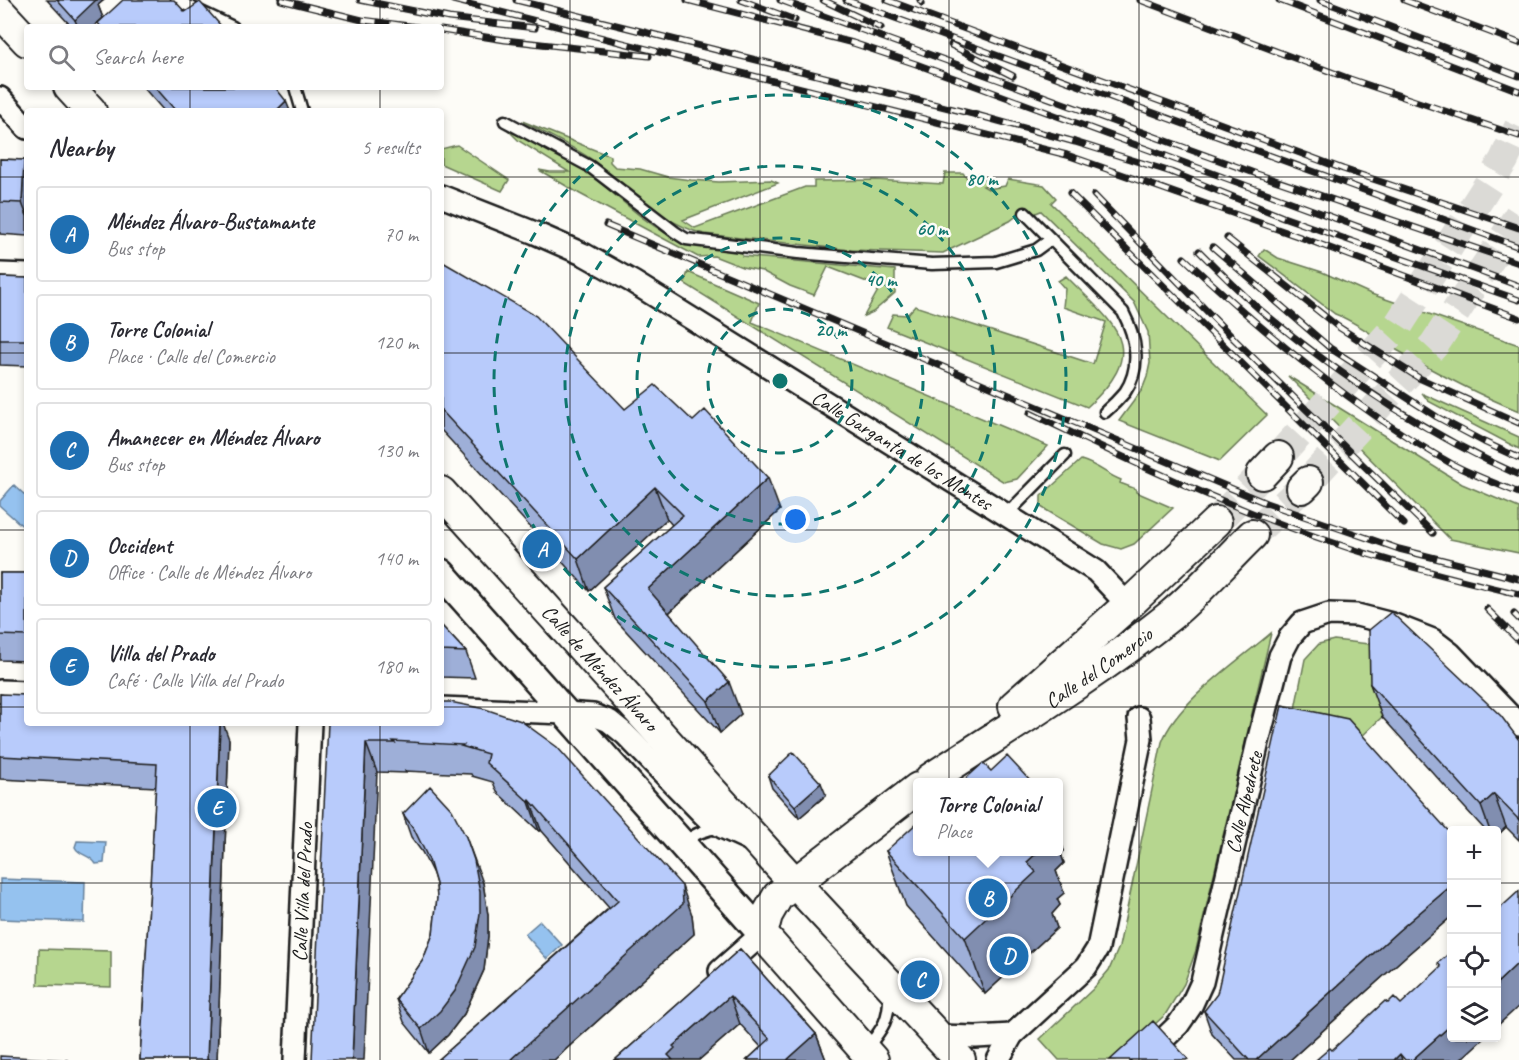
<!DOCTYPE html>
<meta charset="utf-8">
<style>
:root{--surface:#fff;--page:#f2f2f3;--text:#2b2b33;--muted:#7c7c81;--line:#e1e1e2;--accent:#1f6fb2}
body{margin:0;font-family:Caveat,sans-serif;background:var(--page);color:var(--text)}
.controls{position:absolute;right:18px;bottom:18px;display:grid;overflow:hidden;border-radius:6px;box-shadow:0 3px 9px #0003}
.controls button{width:54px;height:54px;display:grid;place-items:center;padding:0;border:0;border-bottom:2px solid var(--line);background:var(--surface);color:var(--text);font:30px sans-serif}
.you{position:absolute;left:796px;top:520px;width:21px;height:21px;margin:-15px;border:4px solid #fff;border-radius:50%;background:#1a73e8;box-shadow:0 0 0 9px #1a73e833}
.badge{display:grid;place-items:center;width:39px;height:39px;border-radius:50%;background:var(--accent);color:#fff;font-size:20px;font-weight:700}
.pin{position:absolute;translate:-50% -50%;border:3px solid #fff;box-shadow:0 2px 6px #0006}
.popup{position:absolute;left:913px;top:778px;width:150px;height:78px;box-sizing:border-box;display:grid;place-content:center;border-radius:6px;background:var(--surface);filter:drop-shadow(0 2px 4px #0005);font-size:20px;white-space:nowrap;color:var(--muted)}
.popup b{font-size:22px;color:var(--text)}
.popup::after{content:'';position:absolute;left:50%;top:100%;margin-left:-12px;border:12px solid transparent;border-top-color:var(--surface)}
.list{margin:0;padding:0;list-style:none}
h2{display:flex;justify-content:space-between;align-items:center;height:78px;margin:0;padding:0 24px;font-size:26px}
h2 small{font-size:20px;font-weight:400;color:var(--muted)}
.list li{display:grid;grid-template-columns:39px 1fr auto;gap:18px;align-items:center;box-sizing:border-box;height:96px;margin:0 12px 12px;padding:0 12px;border:2px solid var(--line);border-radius:6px}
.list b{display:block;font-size:22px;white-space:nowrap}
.list p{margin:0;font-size:20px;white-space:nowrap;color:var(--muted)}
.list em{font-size:20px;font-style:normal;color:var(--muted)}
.icon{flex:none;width:33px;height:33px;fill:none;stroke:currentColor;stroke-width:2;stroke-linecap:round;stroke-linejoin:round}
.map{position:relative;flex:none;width:1519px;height:1060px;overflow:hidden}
.search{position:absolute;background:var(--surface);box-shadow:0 3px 9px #0003;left:24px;top:24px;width:420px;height:66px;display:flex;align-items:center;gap:15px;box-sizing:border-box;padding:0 21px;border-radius:6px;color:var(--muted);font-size:22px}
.panel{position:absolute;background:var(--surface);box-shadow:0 3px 9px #0003;left:24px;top:108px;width:420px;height:618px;border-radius:6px}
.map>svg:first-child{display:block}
.green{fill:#b6d68f;stroke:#697956;stroke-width:1.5}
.water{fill:#95c2ef;stroke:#65809b;stroke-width:1.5}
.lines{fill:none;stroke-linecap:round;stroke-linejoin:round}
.secondary-tunnel{stroke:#dbdad6;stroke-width:30;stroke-dasharray:30 15;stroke-linecap:butt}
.service-casing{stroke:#1c1c1c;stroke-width:15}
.minor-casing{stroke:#1c1c1c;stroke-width:26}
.tertiary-casing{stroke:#1c1c1c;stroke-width:32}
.secondary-casing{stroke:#1c1c1c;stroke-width:34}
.service{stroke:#fdfcf7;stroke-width:10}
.minor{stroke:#fdfcf7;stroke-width:21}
.tertiary{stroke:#fdfcf7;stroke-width:27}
.secondary{stroke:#fdfcf7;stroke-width:30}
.rail-casing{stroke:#1c1c1c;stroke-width:7}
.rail{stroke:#fdfcf7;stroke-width:4.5;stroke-dasharray:14;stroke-linecap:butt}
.wall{fill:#9eafd8;stroke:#1c1c1c;stroke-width:1.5}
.shaded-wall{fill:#818eb0;stroke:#1c1c1c;stroke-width:1.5}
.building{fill:#b8cbfb;stroke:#1c1c1c;stroke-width:1.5}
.grid{fill:none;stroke:#1c1c1c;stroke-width:1.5;stroke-opacity:0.55}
.ring{fill:none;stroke:#0f766e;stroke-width:3;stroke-dasharray:10 8}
.labels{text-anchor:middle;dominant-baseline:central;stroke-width:5;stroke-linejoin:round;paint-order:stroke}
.street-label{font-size:21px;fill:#1c1c1c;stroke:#fdfcf7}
.centre{fill:#0f766e;stroke:#fdfcf7;stroke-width:3}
.ring-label{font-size:18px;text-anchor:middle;font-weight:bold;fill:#0f766e;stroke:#fdfcf7;stroke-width:5;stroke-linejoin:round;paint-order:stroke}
</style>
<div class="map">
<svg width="1519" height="1060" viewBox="0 0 1519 1060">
<rect width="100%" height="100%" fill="#fdfcf7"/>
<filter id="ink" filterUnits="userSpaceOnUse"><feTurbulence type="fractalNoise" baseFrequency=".0167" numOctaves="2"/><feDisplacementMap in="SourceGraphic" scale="12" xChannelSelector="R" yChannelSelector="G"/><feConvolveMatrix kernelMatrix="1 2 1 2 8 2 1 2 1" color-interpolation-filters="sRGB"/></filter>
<g filter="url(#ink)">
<path class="green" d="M522 121 610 156V162L615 167 640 169 668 177 691 180 719 182 771 180 778 183 683 220 695 228 805 187H814V181L876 180 943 184 945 173H963L968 179 987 180V185L983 186 988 189 1005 186 1008 179 1044 185 1056 198 1051 203 1267 415 1220 461 1119 421 1142 390 1147 377 1150 363 1148 332 1134 302 1041 211 1031 215 1019 214 1010 221 943 253 851 250 704 234C661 224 629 186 594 161 571 145 546 134 522 121Z
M509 131C537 144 565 156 590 175 619 196 645 225 679 240 699 248 722 249 742 251V256L895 270V293L873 312 864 316 880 287 828 267 814 295 790 286 762 271 742 267 714 256 698 257 580 194 539 170 550 172H569L519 141Z
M457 145 509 180 502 191 441 164V149Z
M1264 249 1278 258 1322 272 1371 294 1519 345V411C1476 394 1435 372 1395 349 1374 337 1357 322 1335 314L1259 256Z
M688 272 759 303 752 322 1048 446 1017 479 1004 482 684 283Z
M1066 276C1113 324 1153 348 1087 407L887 327 893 314 907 315 915 306 1093 364 1106 322 1063 307 1065 289 1058 281Z
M1288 376 1462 484 1519 508V553L1450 539Z
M1423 394 1519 437V449L1428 401Z
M1081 460C1098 465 1106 474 1121 480L1120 483 1136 489V492L1173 508 1134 544 1121 549 1103 544 1041 507V496Z
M1271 633 1196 950 1184 984 1165 1015 1115 1060H1059L1040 1039 1093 989 1109 970 1119 947 1162 742C1177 702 1237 662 1271 633Z
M1379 639 1383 677 1382 717 1356 742 1291 729 1305 659 1319 644 1334 640 1369 644Z
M39 949 111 951V987L38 985Z"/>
<path class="water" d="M14 485 27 497V530L0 506V501Z
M77 841 106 842 104 863 96 864C90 854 79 856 75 847Z
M0 879 85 882 84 922 0 919Z
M540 921 562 945 547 959 525 934Z"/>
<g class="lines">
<path class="secondary-tunnel" d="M1278 457 1399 324 1504 160 1519 127
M1308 482 1434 345 1519 215
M1216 522 1262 474
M1252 535 1302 488"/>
<defs>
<path id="service" d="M176 0 233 27
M295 87 302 111
M505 121 589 166 675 232 686 239 798 253 932 264 996 262 1036 250 1051 239
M1025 213 1123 312C1136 337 1142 367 1125 392 1119 399 1112 406 1105 412
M1006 515 1065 455
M683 843C695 834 705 829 720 828
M867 1048C883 1028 890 1019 889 993"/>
<g id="minor">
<path d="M0 98 27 128"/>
<path id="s1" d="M441 196 535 233 585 255 633 282 1096 571 1128 605"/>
<path d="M0 274 27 275"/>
<path d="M0 691 27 692"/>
<path d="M441 708 565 713 593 715 609 721 625 734 705 816 724 828 750 840"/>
<path d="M720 971 762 934"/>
<path d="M937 1036 976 1037 1012 1035"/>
<path id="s2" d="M295 1060 310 723"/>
<path d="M998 1060 1012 1035 1086 967 1098 948 1141 739 1139 718"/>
<path id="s3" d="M1142 1060 1178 1025 1191 1006 1202 982 1258 742 1280 656 1290 637 1302 623 1329 614 1357 615 1392 624 1433 640 1450 653 1519 725"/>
</g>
<path id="tertiary" d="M441 573 762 934"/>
<g id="secondary">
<path d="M0 12 27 41"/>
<path d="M69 87 91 111"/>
<path d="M1262 474 1278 457"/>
<path d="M1302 488 1308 482"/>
<path id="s4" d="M441 492 794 882 960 1060"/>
<path d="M1014 706 1128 605 1216 522"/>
<path id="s5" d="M930 779C1011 726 1095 676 1171 615 1200 591 1225 561 1252 535"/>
<path d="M873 1060 762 934 767 915 778 896 918 788"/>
</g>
</defs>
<use href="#service" class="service-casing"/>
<use href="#minor" class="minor-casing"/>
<use href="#tertiary" class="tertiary-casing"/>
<use href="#secondary" class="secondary-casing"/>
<use href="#service" class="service"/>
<use href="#minor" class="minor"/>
<use href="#tertiary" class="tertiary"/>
<use href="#secondary" class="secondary"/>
<defs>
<path id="rail" d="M281 0 362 20 417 27
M360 0 449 18 535 28
M453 0 1067 155 1300 237 1519 318
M516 0 973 114 1075 142 1171 172 1283 217 1519 300
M687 0 853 43 916 64 1519 286
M741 0 795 20
M780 0 1257 174 1519 263
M823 0 881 28
M846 0 1519 247
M887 0 1343 169 1519 228
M920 0 922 3
M1140 0 1350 79 1519 136
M1279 0 1519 91
M1320 0 1519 76
M1404 0 1519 43
M441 30 505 40 649 56
M951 45 1013 76
M1070 193 1404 524
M1094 195 1234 339 1433 533
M606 225 1266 503 1399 549 1519 579
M1227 238 1337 326 1419 378 1519 423
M1213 247 1330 348 1437 417 1484 442 1519 458
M1199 251C1218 270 1238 290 1258 308 1338 375 1424 433 1519 475
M1184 258C1267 335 1353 408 1452 464 1473 475 1497 484 1519 493
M1030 413C1128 460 1227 507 1331 542 1392 563 1455 579 1519 594
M1487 609 1519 641
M1514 614 1519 619"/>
</defs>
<use href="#rail" class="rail-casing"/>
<use href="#rail" class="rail"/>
</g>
<path class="wall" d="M47 0H104L98 5 103 18 93 27H72Z
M143 87H275L290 111H164Z
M0 159 24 160 27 167V236L0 234Z
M441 261 625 409 780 510 669 613 741 714 720 733 615 619 603 587 672 525 667 519 589 591 441 430Z
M0 277 27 278V366L0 365Z
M0 573H27V661L0 660Z
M441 625 466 652 475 678 441 677Z
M1370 684 1519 740V840L1506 827 1497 836V831H1486L1382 717Z
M0 694 229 739 217 1060H140L156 787 0 779Z
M441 702 692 915 694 934 554 1060H438L609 908 541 830 539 831 497 792 493 782 472 776 471 774 405 771 406 773 377 772 328 723Z
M768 776 826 795 799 818 772 788Z
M403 814 483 883 488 915V936L484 970 464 1014 448 1035 429 1053 404 1022 396 999 423 960 433 934 437 898 436 884 433 874 422 852 411 837Z
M1452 835V916L1407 955 1290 1060H1236L1212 1034 1204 1011Z
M1059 837 1064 851 1061 854 1064 863 1056 871 1064 893 1057 899 1060 905 1052 914 1057 928 985 994 906 906 886 851 1059 852Z
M740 949 816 1034 826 1060H747L761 1047 740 1024 699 1060H615Z"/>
<path class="shaded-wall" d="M91 0H104L98 5 103 18 93 27H78L75 20Z
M286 101 290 111H276Z
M24 160 27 167V216L22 203Z
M768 478 780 510 660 621 648 589Z
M655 487 667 519 589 591 578 559Z
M729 682 741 714 720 733 708 701Z
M220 723H223L229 739 217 1060H207Z
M366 743 377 772 364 1060H352Z
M821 783 826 795 799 818 795 806Z
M1494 794 1506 827 1497 836V831H1490L1481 806Z
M530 800 541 830 539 831 529 802Z
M466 837 483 883 488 915V936L484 970 464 1014 448 1035 429 1053 421 1029Z
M1059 837 1064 851 1061 854 1064 863 1056 871 1064 893 1057 899 1060 905 1052 914 1057 928 985 994 965 938 1027 862 1037 852H1059Z
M1452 885V916L1407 955 1290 1060H1256L1398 931Z
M682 886 692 915 694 934 554 1060H510Z
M1519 962V1006L1497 1026V983Z
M730 996 740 1024 699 1060H670L668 1055 673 1046Z
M1452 1024V1038H1484L1460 1060H1412Z
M816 1034 826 1060H787Z
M1400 1054 1402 1060H1394Z"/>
<path class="building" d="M57 0H96L75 20Z
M123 0H174L185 12 200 2 222 27H101L98 23Z
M155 87H275L286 101 276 111H176Z
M0 159 24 160 22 203 0 202Z
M441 261 536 316 625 409 655 385 693 421 705 410 768 478 648 589 729 682 708 701 603 587 683 515 655 487 578 559 441 410Z
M0 277 27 278V340H0Z
M0 573H27V636L0 635Z
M1391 612 1501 716 1519 740V820L1494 794 1481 806 1370 684 1369 630Z
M441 625 466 652 441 651Z
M0 694 27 695V723H220L207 1060H140L157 764 0 756Z
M441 702H450L485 709 521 721 557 747 682 886 683 904 510 1060H438L618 901 530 800 529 802 486 763 488 754 461 746 463 745 393 741 395 743H366L352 1060H312L328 723H441Z
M1282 705 1348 719 1452 835V885L1398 931 1256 1060H1249L1204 1011 1217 994Z
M793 752 821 783 795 806 768 776Z
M1007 756 1032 783H961L983 763 991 771Z
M430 786 452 810 466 837 474 860 480 892V913L475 947 455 991 440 1011 421 1029 396 999 423 960 433 934 437 898 436 884 429 860 414 829 403 814Z
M918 822V852H1038L1027 862 1036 872 965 938 886 851Z
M1519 891V962L1497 983V911Z
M740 949 816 1034 787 1060H747L770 1039 730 996 673 1046 675 1048 668 1055 673 1060H615Z
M1452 951V1024L1412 1060H1405L1400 1054 1394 1060H1316L1330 1048 1332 1050 1385 1001 1388 1003 1394 997 1401 1004 1441 967 1438 963Z
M1153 1021 1188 1059 1186 1060H1110Z
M0 1056 68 1060H0Z"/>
</g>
<path class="grid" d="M190 0V27M380 0V27M570 0V1060M760 0V1060M949 0V1060M1139 0V1060M1329 0V1060M190 87V111M380 87V111M0 177H27M441 177H1519M0 353H27M441 353H1519M0 530H27M441 530H1519M0 707H27M441 707H1519M190 723V1060M380 723V1060M0 883H1452M1496 883H1519"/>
<g class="ring">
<circle cx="780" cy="381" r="72"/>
<circle cx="780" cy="381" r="143"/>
<circle cx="780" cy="381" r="215"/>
<circle cx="780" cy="381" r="286"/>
</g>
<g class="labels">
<g class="street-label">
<text stroke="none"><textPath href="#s1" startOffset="528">Calle Garganta de los Montes</textPath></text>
<text stroke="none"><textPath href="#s5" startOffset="202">Calle del Comercio</textPath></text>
<text stroke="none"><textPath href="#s4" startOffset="237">Calle de Méndez Álvaro</textPath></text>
<text stroke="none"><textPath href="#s3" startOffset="284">Calle Alpedrete</textPath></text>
<text stroke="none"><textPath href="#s2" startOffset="168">Calle Villa del Prado</textPath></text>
</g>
</g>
<circle cx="780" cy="381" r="9" class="centre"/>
<g class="ring-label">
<text x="982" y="185">80 m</text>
<text x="932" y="235">60 m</text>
<text x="881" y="286">40 m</text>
<text x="831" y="336">20 m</text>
</g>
</svg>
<div class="controls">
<button>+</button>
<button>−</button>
<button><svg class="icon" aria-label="locate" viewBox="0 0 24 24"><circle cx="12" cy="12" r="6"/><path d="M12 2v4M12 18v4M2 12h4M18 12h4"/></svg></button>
<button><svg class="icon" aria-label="layers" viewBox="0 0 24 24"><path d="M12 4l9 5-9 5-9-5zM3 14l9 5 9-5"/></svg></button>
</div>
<div class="you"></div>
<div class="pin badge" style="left:542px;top:549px">A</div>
<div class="pin badge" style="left:988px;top:898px">B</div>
<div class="popup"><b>Torre Colonial</b>Place</div>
<div class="pin badge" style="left:920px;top:980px">C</div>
<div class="pin badge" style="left:1009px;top:956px">D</div>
<div class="pin badge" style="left:217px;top:808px">E</div>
<div class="search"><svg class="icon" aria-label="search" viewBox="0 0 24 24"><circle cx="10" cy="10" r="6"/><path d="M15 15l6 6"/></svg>Search here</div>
<section class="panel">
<h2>Nearby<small>5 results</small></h2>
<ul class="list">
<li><span class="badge">A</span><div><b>Méndez Álvaro-Bustamante</b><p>Bus stop</p></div><em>70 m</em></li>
<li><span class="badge">B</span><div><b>Torre Colonial</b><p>Place · Calle del Comercio</p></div><em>120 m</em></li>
<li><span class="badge">C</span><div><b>Amanecer en Méndez Álvaro</b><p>Bus stop</p></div><em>130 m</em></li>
<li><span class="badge">D</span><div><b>Occident</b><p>Office · Calle de Méndez Álvaro</p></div><em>140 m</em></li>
<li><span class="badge">E</span><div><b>Villa del Prado</b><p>Café · Calle Villa del Prado</p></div><em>180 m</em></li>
</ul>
</section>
</div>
